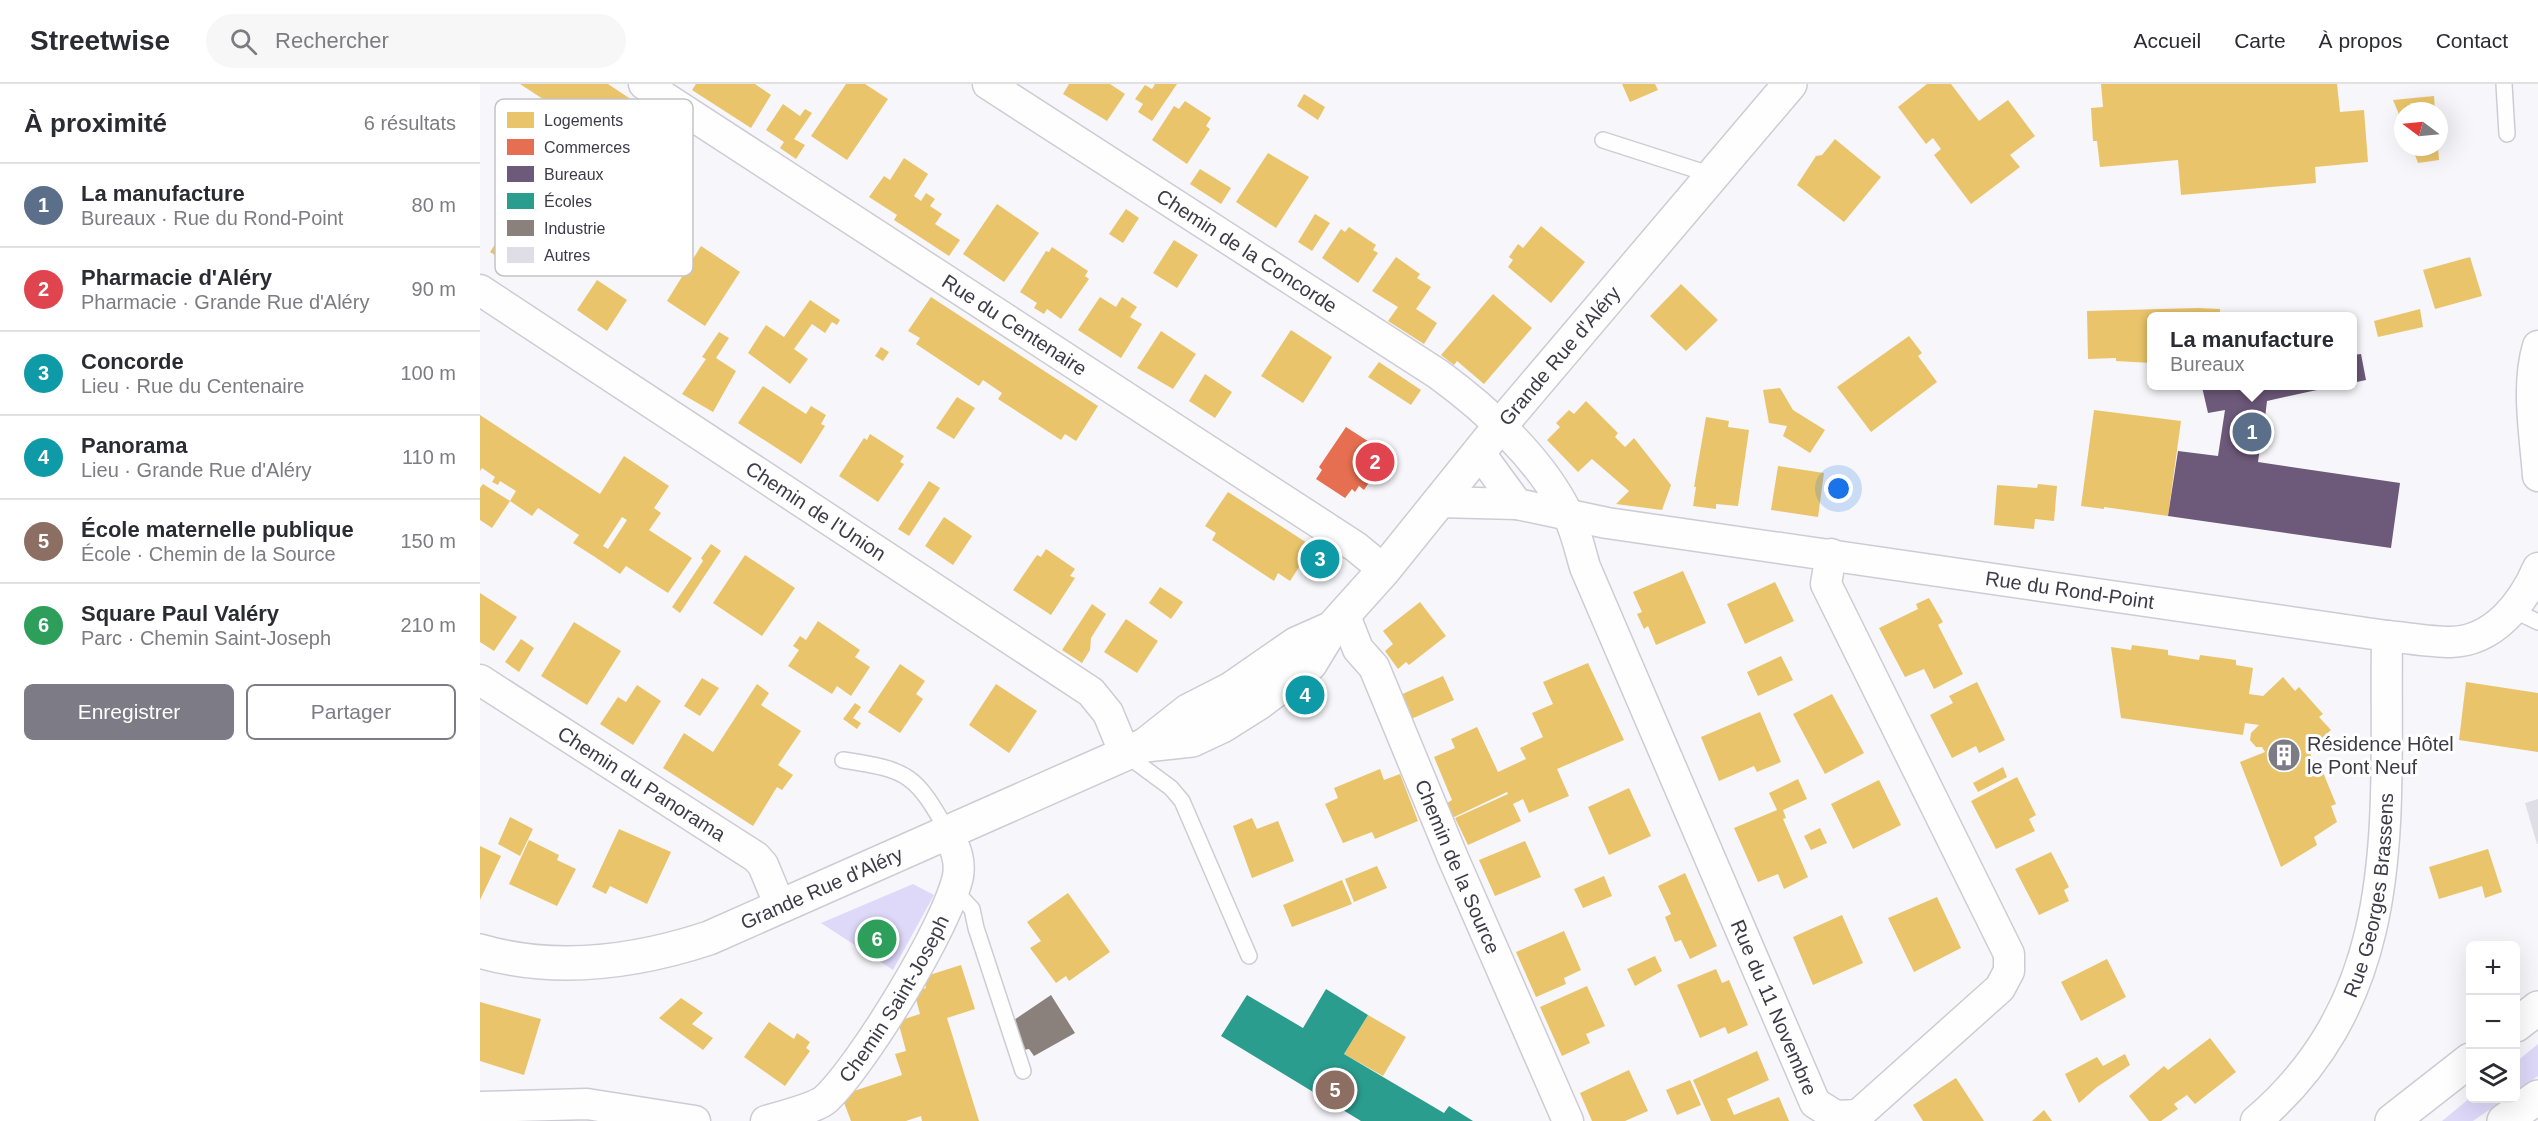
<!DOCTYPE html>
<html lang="fr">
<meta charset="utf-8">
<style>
:root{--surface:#fff;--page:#f7f7f7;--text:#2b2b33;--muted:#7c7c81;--line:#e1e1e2;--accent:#7d7c86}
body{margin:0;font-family:Helvetica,sans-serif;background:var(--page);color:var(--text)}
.controls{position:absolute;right:18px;bottom:18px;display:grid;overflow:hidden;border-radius:9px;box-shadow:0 6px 24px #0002}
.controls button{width:54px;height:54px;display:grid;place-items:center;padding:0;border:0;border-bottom:2px solid var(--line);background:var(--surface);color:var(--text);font:30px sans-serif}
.compass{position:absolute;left:1914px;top:18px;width:54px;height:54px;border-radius:50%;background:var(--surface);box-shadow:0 6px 24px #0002;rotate:286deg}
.you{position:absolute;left:1359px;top:405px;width:21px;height:21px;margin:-15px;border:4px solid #fff;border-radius:50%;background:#1a73e8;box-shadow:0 0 0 9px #1a73e833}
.badge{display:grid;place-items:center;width:39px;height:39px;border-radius:50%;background:var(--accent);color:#fff;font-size:20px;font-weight:700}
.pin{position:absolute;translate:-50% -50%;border:3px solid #fff;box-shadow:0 2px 6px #0006}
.popup{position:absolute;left:1667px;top:228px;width:210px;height:78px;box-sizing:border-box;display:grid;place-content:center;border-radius:9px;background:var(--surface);filter:drop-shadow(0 2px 4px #0005);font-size:20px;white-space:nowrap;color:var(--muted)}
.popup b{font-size:22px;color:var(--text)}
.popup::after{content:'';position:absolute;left:50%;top:100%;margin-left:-12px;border:12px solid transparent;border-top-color:var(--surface)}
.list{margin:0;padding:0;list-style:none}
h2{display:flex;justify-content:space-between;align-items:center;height:78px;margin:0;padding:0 24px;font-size:26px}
h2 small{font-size:20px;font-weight:400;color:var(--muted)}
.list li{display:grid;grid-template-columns:39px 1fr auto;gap:18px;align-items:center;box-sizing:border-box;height:84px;padding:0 24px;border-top:2px solid var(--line)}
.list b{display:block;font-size:22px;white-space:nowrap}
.list p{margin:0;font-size:20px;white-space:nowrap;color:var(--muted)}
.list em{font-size:20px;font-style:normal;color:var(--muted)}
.actions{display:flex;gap:12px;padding:18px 24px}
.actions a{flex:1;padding:14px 0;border:2px solid var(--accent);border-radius:9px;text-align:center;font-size:21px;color:var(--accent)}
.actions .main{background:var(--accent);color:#fff}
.icon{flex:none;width:33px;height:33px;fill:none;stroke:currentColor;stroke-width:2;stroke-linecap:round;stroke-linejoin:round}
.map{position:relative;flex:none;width:2058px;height:1037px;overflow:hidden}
header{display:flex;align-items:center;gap:36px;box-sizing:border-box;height:84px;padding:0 30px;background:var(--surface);border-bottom:2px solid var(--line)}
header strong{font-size:28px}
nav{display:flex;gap:33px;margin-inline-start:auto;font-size:21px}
.search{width:420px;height:54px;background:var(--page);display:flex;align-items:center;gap:15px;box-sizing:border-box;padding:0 21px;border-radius:33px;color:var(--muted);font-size:22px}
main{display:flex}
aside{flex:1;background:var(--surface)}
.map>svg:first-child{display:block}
.green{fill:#ded9f9}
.homes{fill:#e9c46a;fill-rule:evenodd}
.shops{fill:#e76f51}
.offices{fill:#6d597a}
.schools{fill:#2a9d8f}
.industry{fill:#8a817c}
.building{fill:#dfdee6}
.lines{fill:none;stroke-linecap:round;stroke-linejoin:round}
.lane-casing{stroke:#cdccd4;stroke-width:18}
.street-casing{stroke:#cdccd4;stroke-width:33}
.secondary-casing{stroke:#cdccd4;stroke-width:36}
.highway-casing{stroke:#cdccd4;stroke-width:36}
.lane{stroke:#fefefe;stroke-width:15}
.street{stroke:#fefefe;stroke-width:30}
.secondary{stroke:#fefefe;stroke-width:33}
.highway{stroke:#fefefe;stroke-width:33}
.labels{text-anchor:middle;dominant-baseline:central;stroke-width:6;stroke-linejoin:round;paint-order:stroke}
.street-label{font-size:20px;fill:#3c3b47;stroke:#fff}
.poi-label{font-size:20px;fill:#3c3b47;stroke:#fff;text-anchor:start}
.key{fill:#fff;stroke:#c4c4c8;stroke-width:1.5}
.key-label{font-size:16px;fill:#3c3b47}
</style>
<header>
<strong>Streetwise</strong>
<div class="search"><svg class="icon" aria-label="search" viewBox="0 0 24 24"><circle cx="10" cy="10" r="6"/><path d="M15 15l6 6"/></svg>Rechercher</div>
<nav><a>Accueil</a><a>Carte</a><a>À propos</a><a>Contact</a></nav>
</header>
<main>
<aside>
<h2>À proximité<small>6 résultats</small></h2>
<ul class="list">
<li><span class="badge" style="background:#5c6f8a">1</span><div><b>La manufacture</b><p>Bureaux · Rue du Rond-Point</p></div><em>80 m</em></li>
<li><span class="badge" style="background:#e0444e">2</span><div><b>Pharmacie d'Aléry</b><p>Pharmacie · Grande Rue d'Aléry</p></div><em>90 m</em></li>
<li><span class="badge" style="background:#0f9aa8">3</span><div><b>Concorde</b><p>Lieu · Rue du Centenaire</p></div><em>100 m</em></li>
<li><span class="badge" style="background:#0f9aa8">4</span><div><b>Panorama</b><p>Lieu · Grande Rue d'Aléry</p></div><em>110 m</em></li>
<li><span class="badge" style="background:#8d6e63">5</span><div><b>École maternelle publique</b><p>École · Chemin de la Source</p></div><em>150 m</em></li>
<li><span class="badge" style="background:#2e9e5b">6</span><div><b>Square Paul Valéry</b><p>Parc · Chemin Saint-Joseph</p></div><em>210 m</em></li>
</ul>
<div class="actions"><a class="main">Enregistrer</a><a>Partager</a></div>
</aside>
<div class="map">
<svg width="2058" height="1037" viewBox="0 0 2058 1037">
<rect width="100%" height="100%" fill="#f7f6fa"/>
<path class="green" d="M433 800 454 811 413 886 341 839Z
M2058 960V992L2036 1007V978Z
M1990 1014 2025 1015 1993 1037H1962Z"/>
<path class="homes" d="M40 0H128L193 43 170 77 158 69 154 76 93 36 97 28 76 15 72 21Z
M216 0H275L291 11 271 44 212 6Z
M366 0H385L408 15 367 76 331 52Z
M589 0H630L645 10 627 37 583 10Z
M675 0H697L672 37 658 28 663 20 655 15 665 1 672 5Z
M1142 0H1175L1178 6 1150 18Z
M1447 0H1471L1499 37 1528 16 1555 52 1530 71 1540 83 1491 120 1454 71 1461 65 1453 54 1446 60 1418 23Z
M1621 0H1857L1860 28 1884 26 1888 78 1835 83 1836 99 1701 111 1698 76 1620 83 1617 57H1613L1611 24 1623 23Z
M824 10 845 23 838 36 817 22Z
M1954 12 1955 27H1923V40L1913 16Z
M705 17 731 34 726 42 730 45 707 80 672 56 694 22 699 25Z
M303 20 320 32 325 25 332 29 314 55 325 61 316 75 300 64 304 58 286 46Z
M1355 55 1401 93 1364 138 1317 101 1336 72 1342 71Z
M1932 63H1958L1959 76 1938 79Z
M788 69 829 93 796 144 756 118Z
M424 74 448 90 434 112 441 117 446 109 455 115 450 122 462 130 455 140 480 156 469 172 414 136 417 131 389 113 404 92 410 96Z
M720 85 751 104 741 120 710 100Z
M517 120 559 149 524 198 483 170Z
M646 125 659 134 643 159 629 150Z
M835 130 850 139 832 167 818 158Z
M34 131 69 153 45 190 10 168Z
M1061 142 1105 178 1071 219 1028 183 1033 176 1029 173 1038 160 1043 164Z
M869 143 896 161 893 166 898 169 878 199 842 174 861 145 865 148Z
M694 156 718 171 697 204 673 189Z
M221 162 260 188 225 242 187 217Z
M572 163 608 187 605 192 609 195 581 235 567 225 564 230 554 224 557 219 540 208 566 167 569 168Z
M916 173 940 190 937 194 951 203 936 225 957 239 944 260 908 237 918 223 892 207Z
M1990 173 2002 212 1955 225 1943 186Z
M117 196 147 216 127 247 97 226Z
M1201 200 1238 236 1206 267 1170 232Z
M1013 210 1052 244 1004 300 977 277 974 281 961 271Z
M451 213 618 322 596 357 585 350 581 356 518 315 522 309 503 296 499 302 436 260 440 254 428 247Z
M620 213 636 223 642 213 657 223 650 233 662 240 641 274 598 246Z
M330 216 360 236 357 241 352 238 345 249 332 240 314 265 328 275 310 300 268 269 286 241 304 253Z
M1718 224 1740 225V232H1671V279L1636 277V274L1608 275 1607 227Z
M1940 225 1943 243 1898 253 1894 237Z
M811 246 852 273 823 319 781 292Z
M681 247 716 270 693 305 657 284Z
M239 248 249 254 236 274 256 287 233 328 202 310 226 275 222 273Z
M1429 252 1442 269 1438 272 1457 298 1391 348 1357 303Z
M401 263 409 268 403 277 395 272Z
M899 278 941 306 931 321 888 293Z
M725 290 752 308 735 334 709 317Z
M283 302 326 330 331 322 346 331 341 340 345 342 321 380 258 339Z
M1300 304 1313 326 1345 346 1330 369 1303 352 1307 342 1289 339 1283 306Z
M477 313 495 324 474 355 456 344Z
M1106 317 1138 349 1135 353 1145 363 1154 354 1191 401 1182 426 1136 420 1149 407 1112 375 1098 388 1067 356 1080 343 1076 339 1089 326 1094 330Z
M1614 326 1701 337 1688 432 1624 423V425L1601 422Z
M0 331 120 410 144 372 189 402 174 424 181 429 169 446 212 474 188 509 146 482 140 490 115 473 93 459 99 451 58 424 52 432 30 417 36 407 20 397 18 401 12 398 15 393 2 384 0 387ZM142 433 147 436 128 465 123 462Z
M1226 333 1249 337 1248 343 1269 346 1258 422 1236 420V425L1213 422 1216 403H1214Z
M390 350 424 372 420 378 424 380 398 418 359 392 384 354 387 356Z
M1298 382 1344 389 1338 433 1291 426Z
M449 397 460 404 429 452 418 445Z
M3 400 30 417 12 444 0 436V404Z
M1558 400 1577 402 1574 437 1555 435 1554 445 1514 441 1517 401 1557 404Z
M748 408 855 477 848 488 825 474 810 497 798 489 794 497 732 456 736 449 725 442Z
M464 433 492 452 473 481 445 462Z
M231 460 241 467 200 529 192 523 223 477 221 474Z
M566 465 595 485 590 492 595 494 571 531 533 506 557 471 561 473Z
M265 471 315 504 282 552 233 519Z
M1203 487 1226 539 1176 561 1168 542 1164 545 1157 530 1162 528 1153 508Z
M1295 498 1314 537 1265 560 1247 520Z
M680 503 703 518 691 535 669 519Z
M0 509 37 533 14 567 0 558Z
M1449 514 1463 538 1458 541 1483 590 1454 605 1444 585 1425 593 1399 544 1438 525 1436 520Z
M940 518 966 552 929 581 926 578 918 585 905 567 913 560 903 547Z
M612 520 626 530 611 554 610 566 602 579 582 566Z
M646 535 678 557 657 589 624 568Z
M338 537 380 566 375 573 390 583 371 612 357 602 352 610 308 582 319 566 313 562 320 552 326 556Z
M94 538 141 567 107 621 61 592Z
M41 555 54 564 39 588 25 578Z
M1652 561 1688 566V571L1719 576 1720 571 1756 576V581L1773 584 1769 610 1783 612 1803 593 1815 607 1819 603 1843 630 1839 633 1851 646 1829 666 1837 688 1842 686 1856 720 1851 722 1857 738 1834 753 1837 761 1801 783 1760 678 1785 668 1782 663H1776L1770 656 1771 649 1779 641 1765 639 1763 651 1641 634 1631 563 1651 566Z
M1301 572 1313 596 1278 612 1267 588Z
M1108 579 1144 656 1077 685 1089 712 1049 729 1043 715 1033 720 1041 737 988 761 975 734 1028 710 1027 708 970 735 964 721 972 716 954 673 975 664 971 655 997 643 1018 688 1046 675 1040 664 1063 653 1052 629 1073 620 1063 598Z
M420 580 445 597 436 610 443 615 420 649 388 628Z
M963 592 974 616 929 636 918 612Z
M222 594 239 604 220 632 204 622Z
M1497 598 1525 656 1499 669 1496 662 1472 674 1450 631 1473 619 1469 612Z
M1986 598 2058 609V668L1979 656Z
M277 600 289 609 281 621 321 647 298 681 313 691 302 706 297 703 273 742 183 684 204 649 233 668Z
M516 600 557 627 529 669 489 641Z
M157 601 181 617 153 661 120 640 138 613 146 618Z
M830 603 835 609 820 620 815 613Z
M1352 610 1384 669 1345 690 1313 630Z
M375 619 381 623 373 634 381 639 377 645 363 635Z
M1280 628 1301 678 1277 688 1274 682 1239 697 1221 653Z
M1523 683 1527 693 1498 708 1493 699Z
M900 685 904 696 920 690 938 737 895 755 892 748 863 759 845 720 858 714 854 704Z
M1537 693 1556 731 1549 735 1555 747 1516 765 1491 717Z
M1318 695 1327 715 1303 726 1306 734 1303 735 1328 793 1304 805 1298 790 1278 798 1254 744 1297 726 1289 709Z
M1399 696 1421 741 1373 765 1351 720Z
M1149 704 1171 752 1129 771 1108 723Z
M30 733 53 745 40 772 18 760Z
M772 734 777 745 798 737 814 777 772 794 753 742Z
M1340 744 1347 759 1331 766 1324 752Z
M139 745 191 768 167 820 130 802 126 810 112 803Z
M49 756 79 771 77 776 96 785 77 822 29 800Z
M1045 757 1061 793 1015 812 999 776Z
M0 762 21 772 0 816Z
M2008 765 2022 808 2005 814 2002 802 1959 815 1949 783Z
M1571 768 1589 803 1584 806 1589 817 1559 831 1535 785Z
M897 782 907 804 874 818 865 795Z
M1205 789 1237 862 1210 875 1201 856 1195 858 1185 833 1191 830 1178 802Z
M1124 792 1132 812 1103 824 1094 805Z
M862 796 872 820 812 843 803 821Z
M588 809 630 868 589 897 586 892 576 899 550 864 561 857 547 838Z
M1457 813 1481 864 1434 888 1408 834Z
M1362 831 1383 879 1333 901 1313 853Z
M1084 847 1101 886 1084 894 1086 900 1056 913 1036 868Z
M1175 872 1182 887 1155 902 1147 885Z
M1627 875 1646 913 1601 937 1581 898Z
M481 881 495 925 467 934 499 1037H442L441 1032 426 1037H371L363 1016 368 1009 422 991 415 970 426 967 418 937 440 930 434 908 446 904 443 893Z
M1236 885 1242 899 1249 896 1268 941 1248 950 1245 943 1220 954 1197 901Z
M1107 902 1125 942 1106 950 1110 959 1082 972 1060 923Z
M201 914 223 929 212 940 233 954 223 966 179 934Z
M0 918 61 935 44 991 0 977Z
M888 931 926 953 903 992 864 970Z
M289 938 314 955 317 949 330 958 326 964 330 967 305 1002 264 973Z
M1730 954 1756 988 1715 1020 1707 1011 1694 1020 1698 1025 1681 1037H1669L1649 1012 1684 982 1688 986Z
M1277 967 1289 996 1247 1015 1254 1031 1299 1013 1309 1037H1231L1213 996Z
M1645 970 1650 981 1617 1003 1599 1019 1585 990 1617 973 1623 982Z
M1149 986 1168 1027 1145 1037H1112L1100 1009Z
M1476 994 1504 1037H1443L1433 1021Z
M1210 996 1221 1021 1197 1031 1186 1006Z
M1564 1026 1572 1037H1552Z"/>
<path class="shops" d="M866 343 908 370 884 406 879 402 875 408 872 405 865 414 836 395 842 386 839 383Z"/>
<path class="offices" d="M1881 270 1886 296 1872 299V271Z
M1731 302H1855L1787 317 1784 342H1788L1786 356H1781L1778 378 1920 399 1911 464 1688 432 1698 367 1738 372 1745 326 1728 329 1722 303Z"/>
<path class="schools" d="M846 905 888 931 864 970 964 1029 969 1022 993 1037H881L741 952 767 911 823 944Z"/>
<path class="industry" d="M571 911 595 949 554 972 549 965 543 966 534 936Z"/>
<path class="building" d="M2058 715V760H2057L2045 719Z"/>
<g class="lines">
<defs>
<path id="lane" d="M2024 0 2027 50
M1123 56 1232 91
M2033 526 2058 538
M645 670 691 704 702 717 769 872
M363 676C429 686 435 690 468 748
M474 806 492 825 496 844 543 987"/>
<g id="street">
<path id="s1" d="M164 0 876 463 904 486"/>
<path id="s2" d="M508 0 958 290C1006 325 1062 376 1088 431 1096 447 1100 466 1105 483L1335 1019 1356 1032 1378 1031 1520 904 1529 887V870L1346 500 1351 470"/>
<path id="s3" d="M0 206 611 608 628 629 645 670"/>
<path d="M2058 262C2046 302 2055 350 2058 392"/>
<path id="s4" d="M999 368 1037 420 1127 439 1907 552C1928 554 1950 558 1971 558 2014 557 2043 519 2058 484"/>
<path d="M959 418 1037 420"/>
<path id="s5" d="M865 532 878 565 894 583 973 774 1088 1037"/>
<path id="s6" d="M0 596 276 773 283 781 300 822"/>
<path d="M0 1023 107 1020 215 1037"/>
<path id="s7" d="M286 1037C300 1033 336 1024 346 1015 383 980 468 841 478 792 481 775 474 762 468 748"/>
<path id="s8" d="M1776 1037C1928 907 1904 731 1907 552"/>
</g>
<g id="secondary">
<path id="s9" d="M665 661 712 656 742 642 780 618 830 580 852 544 904 486 1020 342 1310 0"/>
<path id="s10" d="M0 867C75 889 156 878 229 854L665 661 708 627 751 605 816 560 852 544"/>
</g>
<path id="highway" d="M2036 941 2058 924
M1912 1037 1990 976
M2024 1037 2058 1013"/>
</defs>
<use href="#lane" class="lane-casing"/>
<use href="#street" class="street-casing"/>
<use href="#secondary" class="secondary-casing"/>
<use href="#highway" class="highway-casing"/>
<use href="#lane" class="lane"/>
<use href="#street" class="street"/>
<use href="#secondary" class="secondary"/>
<use href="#highway" class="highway"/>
</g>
<defs>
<symbol id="building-disc" viewBox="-11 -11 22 22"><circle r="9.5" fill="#7d7c86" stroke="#fff"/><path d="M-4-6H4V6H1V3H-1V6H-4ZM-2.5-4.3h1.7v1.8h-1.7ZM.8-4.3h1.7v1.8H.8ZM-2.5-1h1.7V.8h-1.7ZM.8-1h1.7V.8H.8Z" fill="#fff"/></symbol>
</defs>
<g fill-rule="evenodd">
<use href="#building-disc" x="1785" y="652" width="38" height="38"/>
</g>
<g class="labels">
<g class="street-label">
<text stroke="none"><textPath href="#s2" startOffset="308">Chemin de la Concorde</textPath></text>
<text stroke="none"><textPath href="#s1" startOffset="442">Rue du Centenaire</textPath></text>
<text stroke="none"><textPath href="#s9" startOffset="585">Grande Rue d'Aléry</textPath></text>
<text stroke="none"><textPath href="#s3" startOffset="402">Chemin de l'Union</textPath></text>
<text stroke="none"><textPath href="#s4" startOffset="624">Rue du Rond-Point</textPath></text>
<text stroke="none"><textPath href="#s6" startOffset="192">Chemin du Panorama</textPath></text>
<text stroke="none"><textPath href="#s5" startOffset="276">Chemin de la Source</textPath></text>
<text stroke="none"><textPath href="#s10" startOffset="356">Grande Rue d'Aléry</textPath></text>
<text stroke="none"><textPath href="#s8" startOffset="261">Rue Georges Brassens</textPath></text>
<text stroke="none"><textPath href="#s7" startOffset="186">Chemin Saint-Joseph</textPath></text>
<text stroke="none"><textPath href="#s2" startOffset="1263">Rue du 11 Novembre</textPath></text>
</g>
<g class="poi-label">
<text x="1827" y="660">Résidence Hôtel<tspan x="1827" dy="23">le Pont Neuf</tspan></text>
</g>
</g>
<rect x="15" y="15" width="198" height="177" rx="9" class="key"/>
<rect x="27" y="28" width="27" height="16" fill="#e9c46a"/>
<rect x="27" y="55" width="27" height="16" fill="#e76f51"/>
<rect x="27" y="82" width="27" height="16" fill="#6d597a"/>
<rect x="27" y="109" width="27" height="16" fill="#2a9d8f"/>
<rect x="27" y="136" width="27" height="16" fill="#8a817c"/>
<rect x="27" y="163" width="27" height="16" fill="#dfdee6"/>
<g class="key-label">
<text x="64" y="42">Logements</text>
<text x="64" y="69">Commerces</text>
<text x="64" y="96">Bureaux</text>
<text x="64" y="123">Écoles</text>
<text x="64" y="150">Industrie</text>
<text x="64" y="177">Autres</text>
</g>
</svg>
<div class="controls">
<button>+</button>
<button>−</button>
<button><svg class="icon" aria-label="layers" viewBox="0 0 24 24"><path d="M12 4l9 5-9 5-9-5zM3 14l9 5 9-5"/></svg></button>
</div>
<svg class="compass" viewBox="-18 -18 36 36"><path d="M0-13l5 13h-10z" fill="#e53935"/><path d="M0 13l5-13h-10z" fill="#7c7c81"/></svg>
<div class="you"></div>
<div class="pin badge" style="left:1772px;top:348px;background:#5c6f8a">1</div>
<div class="popup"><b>La manufacture</b>Bureaux</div>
<div class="pin badge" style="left:895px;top:378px;background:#e0444e">2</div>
<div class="pin badge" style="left:840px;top:475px;background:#0f9aa8">3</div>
<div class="pin badge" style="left:825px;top:611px;background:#0f9aa8">4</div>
<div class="pin badge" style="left:855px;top:1006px;background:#8d6e63">5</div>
<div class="pin badge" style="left:397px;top:855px;background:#2e9e5b">6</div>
</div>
</main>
